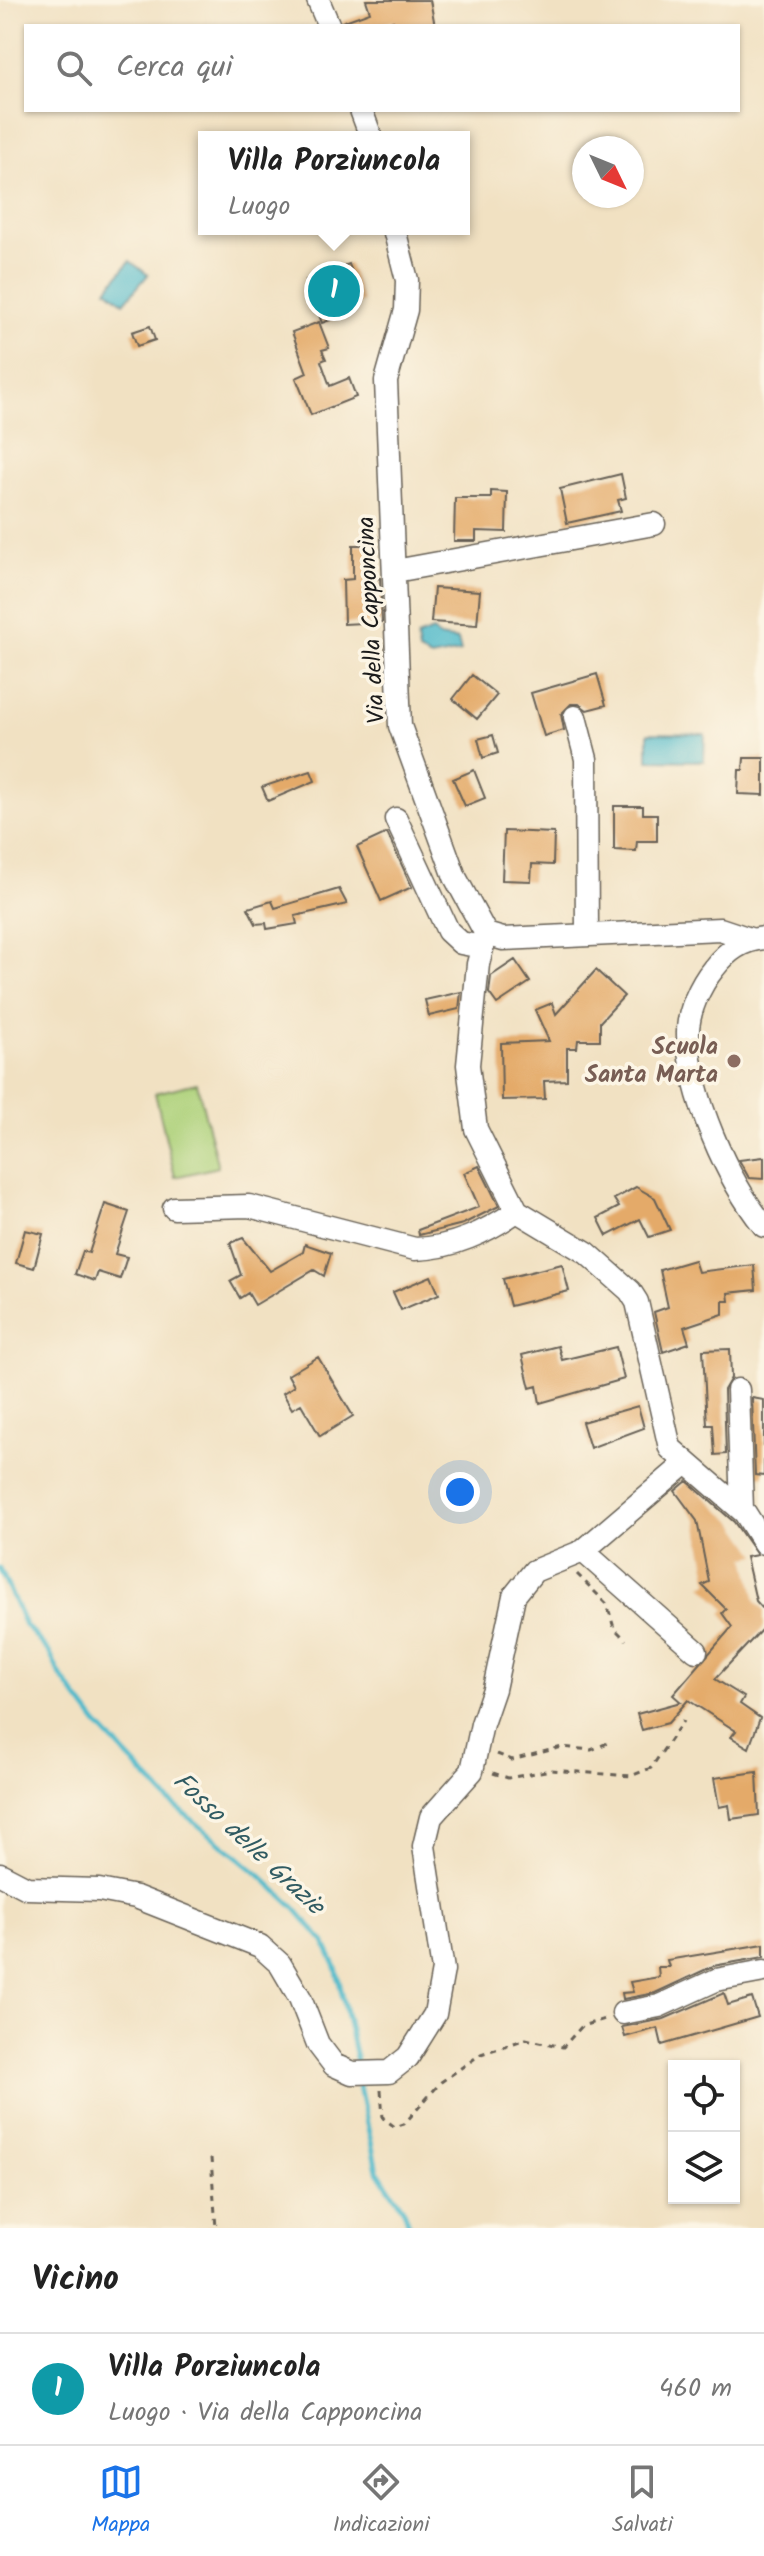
<!DOCTYPE html>
<html lang="it">
<meta charset="utf-8">
<style>
:root{--surface:#fff;--page:#f6f6f6;--text:#222;--muted:#767676;--line:#e0e0e0;--accent:#1a73e8}
body{margin:0;font-family:Kalam,sans-serif;background:var(--page);color:var(--text)}
.controls{position:absolute;right:24px;bottom:24px;display:grid;overflow:hidden;border-radius:0px;box-shadow:0 2px 6px #0004}
.controls button{width:72px;height:72px;display:grid;place-items:center;padding:0;border:0;border-bottom:2px solid var(--line);background:var(--surface);color:var(--text);font:40px sans-serif}
.compass{position:absolute;left:572px;top:136px;width:72px;height:72px;border-radius:50%;background:var(--surface);box-shadow:0 2px 6px #0004;rotate:133deg}
.you{position:absolute;left:460px;top:1492px;width:28px;height:28px;margin:-20px;border:6px solid #fff;border-radius:50%;background:#1a73e8;box-shadow:0 0 0 12px #1a73e833}
.badge{display:grid;place-items:center;width:52px;height:52px;border-radius:50%;background:var(--accent);color:#fff;font-size:26px;font-weight:700}
.pin{position:absolute;translate:-50% -50%;border:4px solid #fff;box-shadow:0 2px 8px #0006}
.popup{position:absolute;left:198px;top:131px;width:272px;height:104px;box-sizing:border-box;display:grid;place-content:center;border-radius:0px;background:var(--surface);filter:drop-shadow(0 2px 6px #0005);font-size:26px;white-space:nowrap;color:var(--muted)}
.popup b{font-size:30px;color:var(--text)}
.popup::after{content:'';position:absolute;left:50%;top:100%;margin-left:-16px;border:16px solid transparent;border-top-color:var(--surface)}
.list{margin:0;padding:0;list-style:none}
h2{display:flex;justify-content:space-between;align-items:center;height:104px;margin:0;padding:0 32px;font-size:34px}
h2 small{font-size:26px;font-weight:400;color:var(--muted)}
.list li{display:grid;grid-template-columns:52px 1fr auto;gap:24px;align-items:center;box-sizing:border-box;height:112px;padding:0 32px;border-top:2px solid var(--line)}
.list b{display:block;font-size:30px;white-space:nowrap}
.list p{margin:0;font-size:26px;white-space:nowrap;color:var(--muted)}
.list em{font-size:26px;font-style:normal;color:var(--muted)}
.icon{flex:none;width:44px;height:44px;fill:none;stroke:currentColor;stroke-width:2;stroke-linecap:round;stroke-linejoin:round}
.map{position:relative;flex:none;width:764px;height:2228px;overflow:hidden}
.search{position:absolute;background:var(--surface);box-shadow:0 2px 6px #0004;left:24px;right:24px;top:24px;height:88px;display:flex;align-items:center;gap:20px;box-sizing:border-box;padding:0 28px;border-radius:0px;color:var(--muted);font-size:30px}
.sheet{height:216px;background:var(--surface)}
nav{display:flex;justify-content:space-around;align-items:center;box-sizing:border-box;height:112px;border-top:2px solid var(--line);background:var(--surface);font-size:22px;color:var(--muted)}
nav a{display:grid;justify-items:center;gap:4px}
nav .on{color:var(--accent)}
.map>svg:first-child{display:block}
.green{fill:#add17a;stroke:#64764b;stroke-width:2}
.water{fill:#4db9ca;stroke:#346a73;stroke-width:2}
.lines{fill:none;stroke-linecap:round;stroke-linejoin:round}
.stream{stroke:#4db9ca;stroke-width:5}
.building{fill:#e4aa69}
.minor-casing{stroke:#676156;stroke-width:25}
.path{stroke:#676156;stroke-width:3;stroke-dasharray:6 6;stroke-linecap:butt}
.minor{stroke:#fff;stroke-width:22}
.education-dot{fill:#8d6e63;stroke:#fcf5e5;stroke-width:3}
.labels{text-anchor:middle;dominant-baseline:central;stroke-width:7;stroke-linejoin:round;paint-order:stroke}
.street-label{font-size:24px;fill:#1c1c1c;stroke:#fcf5e5}
.education-label{font-size:24px;font-weight:bold;fill:#785e54;stroke:#fcf5e5;text-anchor:end}
.water-label{font-size:26px;font-style:italic;fill:#305b62;stroke:#fcf5e5}
</style>
<div class="map">
<svg width="764" height="2228" viewBox="0 0 764 2228">
<rect width="100%" height="100%" fill="#fcf5e5"/>
<filter id="ink" filterUnits="userSpaceOnUse"><feTurbulence type="fractalNoise" baseFrequency=".0125" numOctaves="2"/><feDisplacementMap in="SourceGraphic" scale="16" xChannelSelector="R" yChannelSelector="G"/><feConvolveMatrix kernelMatrix="1 2 1 2 8 2 1 2 1" color-interpolation-filters="sRGB"/></filter>
<filter id="wash" filterUnits="userSpaceOnUse"><feTurbulence type="fractalNoise" baseFrequency=".006" numOctaves="4" result="noise"/><feDisplacementMap in="SourceGraphic" scale="32" xChannelSelector="R" yChannelSelector="G"/><feGaussianBlur stdDeviation="1.8" result="paint"/><feColorMatrix in="noise" values="0 0 0 0 0 0 0 0 0 0 0 0 0 0 0 0 0 1.4 0 .05"/><feComposite in="paint" operator="in"/></filter>
<g filter="url(#wash)">
<rect width="100%" height="100%" fill="#f1e1c2"/>
<path class="green" d="M197 1083 218 1167 175 1177 155 1093Z"/>
<path class="water" d="M130 261 148 275 124 303 107 289Z
M433 631 439 637 458 640 461 652 431 658 419 652 417 637Z
M648 733 705 734 704 761 648 760Z"/>
<g class="lines">
<path class="stream" d="M0 1569 25 1625 49 1652 61 1676 97 1724 169 1801 261 1876 296 1909 324 1942 336 1967 358 2067
M358 2081 377 2170 404 2210 410 2228"/>
</g>
<g id="blocks">
<path class="building" d="M366 0H430L435 26H394L393 21 379 26H343L342 22 370 12Z
M349 264 363 302 353 305 355 311 322 323 306 280Z
M319 322 329 348 322 350 326 359 321 361 330 386 349 378 356 397 311 415 296 378 307 373 292 332Z
M150 326 155 340 137 346 132 332Z
M621 474 626 498 618 500 621 511 567 523 560 489Z
M491 491 507 492 506 532 476 531V541H454L455 498H491Z
M353 545H369V579L380 578 382 622 344 624 343 580 353 579Z
M434 588 480 591 477 625 431 622Z
M597 674 606 705 587 710 579 704H571L561 714 564 730 544 736 531 693Z
M472 675 497 695 477 719 453 699Z
M493 735 498 753 483 758 478 739Z
M744 758H764V795L738 794 739 770H743Z
M474 770 485 798 465 806 453 779Z
M311 771 315 781 268 801 262 787Z
M614 806H643V814H657V841H637L636 851 614 850Z
M504 831 554 833 553 865 532 864 531 881 502 880Z
M387 833 412 887 381 901 357 847Z
M339 889 347 904 295 916 297 924 267 929 266 923 256 924 248 908 272 901 275 908Z
M515 960 530 982 497 1004 489 993 491 976Z
M596 970 624 996 600 1022V1040H578L577 1048H567V1080L544 1081 545 1099 502 1100 501 1043 549 1041 535 1010 552 1003 556 1014Z
M461 992 459 1009 429 1016 425 1000Z
M764 1157V1179L749 1178 739 1160Z
M479 1166 499 1206 463 1224 419 1235 418 1230 479 1207 464 1173Z
M636 1187 655 1198 670 1230 649 1237 640 1219 607 1236 598 1218 619 1207 614 1199Z
M105 1204 129 1212 115 1254 127 1257 120 1279 98 1272 95 1281 75 1274 83 1251 89 1253Z
M25 1230 43 1234 34 1268 16 1263Z
M243 1238 270 1271 303 1252 305 1244 331 1253 324 1276 314 1270 255 1305 248 1293 240 1298 230 1281 241 1275 230 1243Z
M694 1260 698 1272 754 1265 756 1290 728 1293 729 1301H723V1314L684 1327 689 1343 663 1352 654 1312 668 1307 660 1270Z
M562 1264 569 1291 510 1306 503 1279Z
M431 1276 439 1294 401 1310 393 1292Z
M558 1346 562 1360 616 1347 624 1379 540 1403 537 1386 530 1388 522 1355Z
M730 1349 731 1378 724 1390 726 1454 715 1455 713 1425H707L703 1350Z
M318 1357 353 1416 320 1436 301 1404 292 1409 283 1393 294 1386 288 1375Z
M752 1398 764 1400V1476L755 1475Z
M638 1406 644 1428 590 1448 582 1422Z
M687 1481 734 1522 757 1555 746 1557 756 1601 764 1610V1627L715 1679 744 1697 740 1704 760 1718 749 1748 731 1737 736 1731 688 1700 668 1723 642 1730 637 1714 681 1702 673 1695 732 1627 722 1613 726 1609 702 1585 709 1582 697 1521 675 1491Z
M757 1772 759 1815 731 1819 729 1805 719 1807 714 1778Z
M764 1944V1957L713 1966 655 1993 623 1999 622 1993 633 1992 630 1982 659 1977 658 1967H669L667 1960Z
M724 1993 728 2005 752 1998 758 2017 662 2045 658 2028 625 2037 622 2027 664 2019Z"/>
</g>
</g>
<g filter="url(#ink)">
<use href="#blocks" fill-opacity="0" stroke="#676156" stroke-width="2"/>
<g class="lines">
<defs>
<path id="minor" d="M318 0 329 26
M361 110 371 137
M394 229 407 280 406 310 386 381 400 726 455 877 486 934
M395 571 654 524
M575 717 586 759 587 933
M396 819 448 931 461 943 482 947
M486 934 478 964 468 1065 476 1129 517 1211 587 1253 630 1291 637 1302 670 1448 745 1513 764 1543
M486 934 503 939 720 929 750 939
M764 938C742 940 727 951 714 968 700 985 687 1013 688 1035 689 1095 728 1181 764 1226
M174 1208 249 1206 415 1249C453 1248 486 1232 517 1211
M738 1390 742 1510
M583 1551 696 1651
M0 1874 27 1888 99 1890 136 1897 260 1946 280 1964 300 1998 318 2044 334 2065 352 2073 389 2072 408 2057 435 2014 443 1970 424 1846 431 1817 472 1771 482 1724 494 1689 514 1596 534 1571 583 1551 685 1464
M623 2013 659 2006 716 1980 764 1971"/>
</defs>
<use href="#minor" class="minor-casing"/>
<path class="path" d="M577 1574 607 1604 614 1628 626 1640
M497 1754 512 1760 562 1747 591 1750 612 1741
M493 1773 508 1778 551 1770 631 1776 651 1768 683 1721
M381 2090 383 2118 395 2127 404 2124 441 2082 481 2054 526 2039 563 2047 582 2026 605 2019
M211 2158 216 2228"/>
<use href="#minor" class="minor"/>
</g>
</g>
<circle class="education-dot" cx="734" cy="1061" r="8"/>
<g class="labels">
<g class="street-label">
<text transform="translate(372 620) rotate(-93)">Via della Capponcina</text>
</g>
<g class="education-label">
<text x="718" y="1047">Scuola<tspan x="718" dy="28">Santa Marta</tspan></text>
</g>
<g class="water-label">
<text transform="translate(248 1844) rotate(43)">Fosso delle Grazie</text>
</g>
</g>
</svg>
<div class="controls">
<button><svg class="icon" aria-label="locate" viewBox="0 0 24 24"><circle cx="12" cy="12" r="6"/><path d="M12 2v4M12 18v4M2 12h4M18 12h4"/></svg></button>
<button><svg class="icon" aria-label="layers" viewBox="0 0 24 24"><path d="M12 4l9 5-9 5-9-5zM3 14l9 5 9-5"/></svg></button>
</div>
<svg class="compass" viewBox="-18 -18 36 36"><path d="M0-13l5 13h-10z" fill="#e53935"/><path d="M0 13l5-13h-10z" fill="#767676"/></svg>
<div class="you"></div>
<div class="pin badge" style="left:334px;top:291px;background:#0f9aa8">1</div>
<div class="popup"><b>Villa Porziuncola</b>Luogo</div>
<div class="search"><svg class="icon" aria-label="search" viewBox="0 0 24 24"><circle cx="10" cy="10" r="6"/><path d="M15 15l6 6"/></svg>Cerca qui</div>
</div>
<section class="sheet">
<h2>Vicino<small></small></h2>
<ul class="list">
<li><span class="badge" style="background:#0f9aa8">1</span><div><b>Villa Porziuncola</b><p>Luogo · Via della Capponcina</p></div><em>460 m</em></li>
</ul>
</section>
<nav>
<a class="on"><svg class="icon" aria-label="map" viewBox="0 0 24 24"><path d="M3 6l6-2 6 2 6-2v14l-6 2-6-2-6 2zM9 4v14M15 6v14"/></svg>Mappa</a>
<a><svg class="icon" aria-label="directions" viewBox="0 0 24 24"><path d="M12 3l9 9-9 9-9-9zM9 14v-3h6M13 9l2 2-2 2"/></svg>Indicazioni</a>
<a><svg class="icon" aria-label="saved" viewBox="0 0 24 24"><path d="M7 4h10v16l-5-4-5 4z"/></svg>Salvati</a>
</nav>
